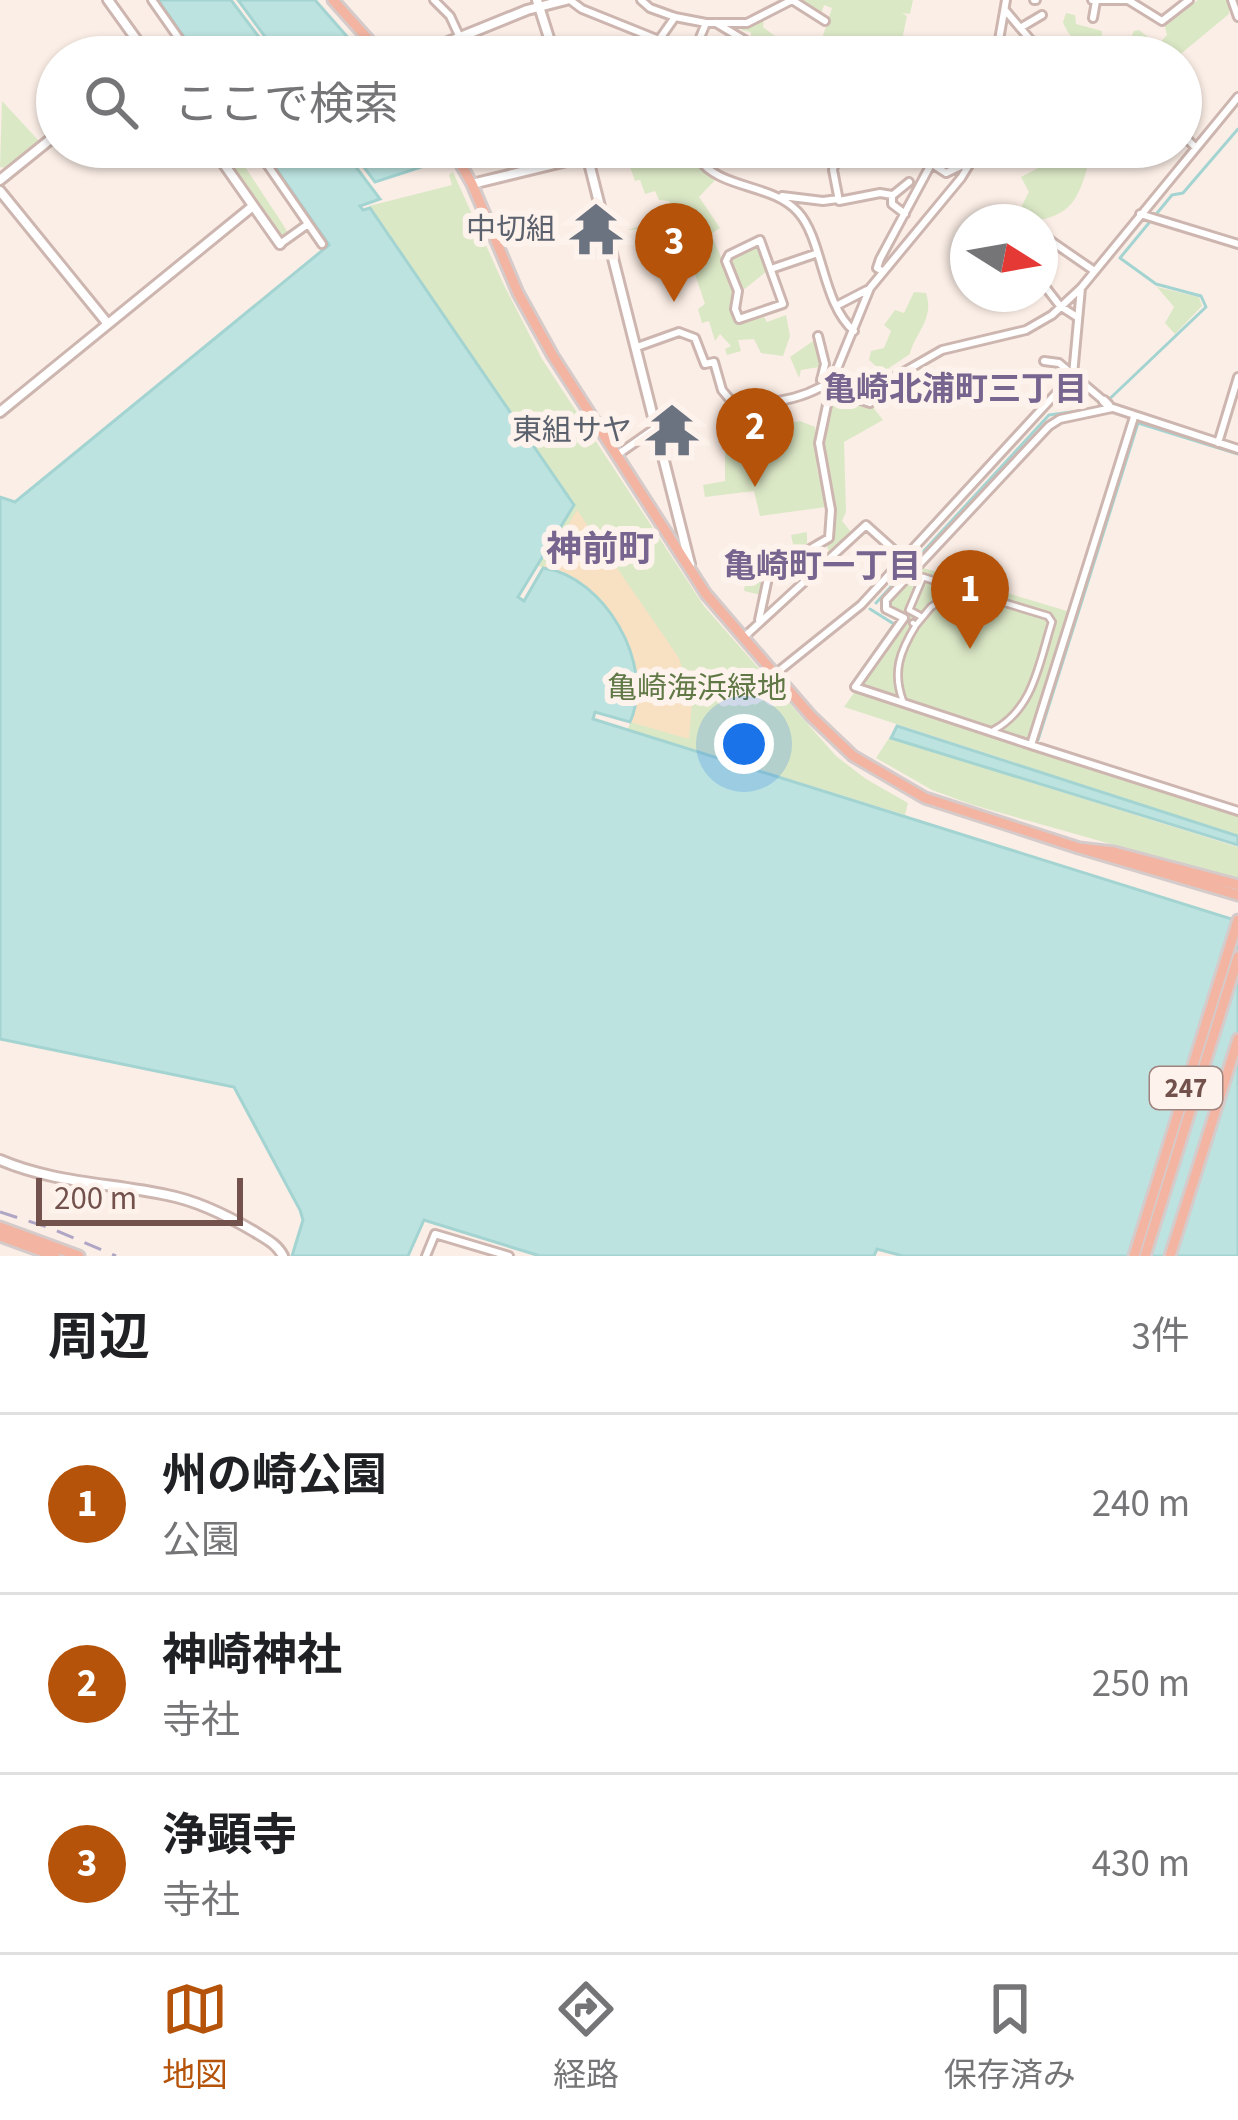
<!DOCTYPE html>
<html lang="ja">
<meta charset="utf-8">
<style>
:root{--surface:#fff;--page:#f6f6f6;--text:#202124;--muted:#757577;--line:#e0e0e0;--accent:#b45309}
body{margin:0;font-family:"Source Sans 3","Noto Sans JP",sans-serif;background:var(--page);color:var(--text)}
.compass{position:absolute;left:950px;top:204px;width:108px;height:108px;border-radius:50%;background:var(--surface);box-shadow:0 3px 9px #0004;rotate:101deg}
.scale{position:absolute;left:36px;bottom:30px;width:207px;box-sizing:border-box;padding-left:12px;border:6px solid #73524d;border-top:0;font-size:33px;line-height:42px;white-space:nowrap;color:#73524d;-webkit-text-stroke:9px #fef3ec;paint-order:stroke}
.you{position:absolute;left:744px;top:744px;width:42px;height:42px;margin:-30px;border:9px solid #fff;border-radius:50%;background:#1a73e8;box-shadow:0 0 0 18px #1a73e833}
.badge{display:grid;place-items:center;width:78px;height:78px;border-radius:50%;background:var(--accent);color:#fff;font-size:39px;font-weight:700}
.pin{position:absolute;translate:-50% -99px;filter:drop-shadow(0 3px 6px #0008)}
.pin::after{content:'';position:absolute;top:63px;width:42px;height:36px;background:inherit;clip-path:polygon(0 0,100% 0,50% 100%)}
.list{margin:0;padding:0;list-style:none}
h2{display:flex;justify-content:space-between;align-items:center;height:156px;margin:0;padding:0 48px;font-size:51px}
h2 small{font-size:39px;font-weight:400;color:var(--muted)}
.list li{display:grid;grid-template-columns:78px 1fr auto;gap:36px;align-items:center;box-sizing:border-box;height:180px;padding:0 48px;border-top:3px solid var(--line)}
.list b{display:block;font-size:45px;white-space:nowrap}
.list p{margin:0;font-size:39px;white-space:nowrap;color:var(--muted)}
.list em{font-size:39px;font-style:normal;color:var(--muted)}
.icon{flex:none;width:66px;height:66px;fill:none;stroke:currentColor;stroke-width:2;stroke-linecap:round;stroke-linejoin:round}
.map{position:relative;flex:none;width:1238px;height:1256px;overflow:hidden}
.search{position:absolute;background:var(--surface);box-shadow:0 3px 9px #0004;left:36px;right:36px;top:36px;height:132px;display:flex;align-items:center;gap:30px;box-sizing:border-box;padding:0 42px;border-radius:66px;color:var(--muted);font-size:45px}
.sheet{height:696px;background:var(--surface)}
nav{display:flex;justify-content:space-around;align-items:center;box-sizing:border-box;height:168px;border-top:3px solid var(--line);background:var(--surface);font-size:33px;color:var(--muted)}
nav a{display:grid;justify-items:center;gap:6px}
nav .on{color:var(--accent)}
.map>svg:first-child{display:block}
.green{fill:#dbe8c6}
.sand{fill:#f8e0c3}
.water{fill:#bce3e0;stroke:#a3d4d1;stroke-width:3}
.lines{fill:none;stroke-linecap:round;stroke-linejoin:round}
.stream{stroke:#a3d4d1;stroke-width:3}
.pedestrian-casing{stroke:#ceb6b0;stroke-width:10}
.minor-casing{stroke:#ceb6b0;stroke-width:12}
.tertiary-casing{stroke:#ceb6b0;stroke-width:14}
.trunk-casing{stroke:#d5cbca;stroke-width:15}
.pedestrian{stroke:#fff;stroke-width:4.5}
.minor{stroke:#fff;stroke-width:6}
.tertiary{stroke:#fff;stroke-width:8}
.trunk{stroke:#f3b4a2;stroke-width:9}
.rail{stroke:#afa5c4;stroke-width:3;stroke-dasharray:18 12;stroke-linecap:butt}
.labels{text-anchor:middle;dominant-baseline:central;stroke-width:12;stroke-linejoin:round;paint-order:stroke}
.shield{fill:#fef3ec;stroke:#9d827d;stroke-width:3}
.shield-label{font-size:27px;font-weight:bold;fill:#73524d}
.worship-label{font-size:30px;fill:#5b616d;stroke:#fef3ec;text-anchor:end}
.park-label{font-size:30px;fill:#5f7845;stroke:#fef3ec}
.neighbourhood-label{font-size:33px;font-weight:bold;fill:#77658f;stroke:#fef3ec}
.quarter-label{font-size:36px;font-weight:bold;fill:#77658f;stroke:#fef3ec}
</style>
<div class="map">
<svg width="1238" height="1256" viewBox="0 0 1238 1256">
<rect width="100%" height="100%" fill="#fbeee6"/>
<path class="green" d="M797 0H913L910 14 902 13 907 16 902 40 897 39 902 43 899 57H816L832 8 824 5 820 17Z
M1198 0H1229V14L1177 57H1101L1096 48C1079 44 1069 39 1063 22L1066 13 1075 15 1076 24 1102 31 1101 48 1123 53 1134 31 1139 30 1158 45 1167 35 1164 23Z
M764 17 763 27 779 39 778 44 772 36 768 37 780 57H762L751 42V32L741 30V25Z
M2 101 39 141 6 168 0 167Z
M222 147H232L282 223 288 233 285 237C267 226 237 169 222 147Z
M636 147H698L696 159 718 177 699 197 720 228 711 234 734 287 732 316 738 323 764 317 767 322 786 315 790 336 783 356 761 353 754 339 738 340 741 351 727 355 725 349 731 346 720 334 715 341 709 321 702 323 698 309 705 304 695 274H688L682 261 673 263 671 259 683 255 687 267 696 264 689 246 685 247 682 238 667 232 666 240 650 243 646 249 639 229 627 230 637 227 647 236 663 229 660 212H664L672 226 677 219 669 201 659 200 655 191 645 194 640 180 635 181 629 164 638 159Z
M1037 147H1093C1079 198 1076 218 1023 222L1019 211 1029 192 1021 177 1038 168Z
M453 172 503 283 542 359 704 606 836 756 866 779 908 803 905 815 628 729C632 717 638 706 639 692 640 636 591 576 537 566L574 505 369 206 452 185 449 175Z
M754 245 759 247 767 271 742 291 729 262Z
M1157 287 1199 297 1202 306 1175 334 1165 323 1174 307Z
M914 292 926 293C935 319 914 334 910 354L883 372 869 360 871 351 884 348 891 331 884 325 895 310 904 313Z
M813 341 817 343 822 359 819 367 801 370 799 378 790 357Z
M833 396 872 406 883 420 844 442 846 512 842 521 851 532 829 551 826 544C846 502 806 441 833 396Z
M800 421 815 427 817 468 826 507 760 516 754 491 705 497 703 485 725 481V436Z
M807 532V548L766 572 761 595 744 591 748 563 794 549 791 535Z
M920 567 1067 611 1025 747 1238 813V835L844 707 907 618 890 607 889 600Z
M889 738 1238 847V880L973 805 932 790 876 758Z"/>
<path class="sand" d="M577 510 679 658 692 701 689 739 630 722C656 665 604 576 543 568Z"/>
<path class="water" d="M158 0H231L274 57H198Z
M238 0H315L365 57H280Z
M261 147H341L380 199 360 206 363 210 370 208 574 505 518 597 524 601 543 568C604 576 656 665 630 722L595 712 593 719 1238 921V1256H903L877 1249 874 1256H540L424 1220 408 1256H292L303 1220 300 1210 234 1087 0 1039V497L15 502 329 245Z
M349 147H435L443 160 375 182Z
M897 726 1238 836V845L891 738Z"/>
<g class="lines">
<path class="stream" d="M876 603 1049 415 1100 408 1206 307 1201 296 1156 284 1120 258 1172 195 1183 193 1238 129
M852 684 894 624 870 609
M1038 740 1138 423 1238 454"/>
<defs>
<path id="pedestrian" d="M922 617 909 610 923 577 959 589
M913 623 916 625 931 607 959 589 1048 616 1052 622C1039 663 1034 708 994 730
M903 701C892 672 900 651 916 625"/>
<path id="minor" d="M152 0 192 57
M434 0 450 16 469 57
M570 0 582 9 659 40
M641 0 650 8 675 17 706 23H747L792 0
M792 0 825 21
M1034 0H1036
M1092 0H1128L1162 21 1189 0
M1232 0 1238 17
M1005 10 1045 57
M1093 18 1096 1
M716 23 751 44 758 57
M1020 28 1042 15
M647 57 675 17
M692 57 706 23
M996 57 1006 0
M1181 133 1195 147
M255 147 322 244
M532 147 556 162
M701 147 698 158C720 190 772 183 798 212 823 239 822 304 854 331
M839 147 833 170 839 201 880 193 892 195V204L905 214
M906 147 946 173 1001 147
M893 195 909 182
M782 196 823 201 838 199
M1140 214 1238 244
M760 240 783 304 739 319 735 309 738 291 726 261 729 255Z
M280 244 308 224
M1040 247 1048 239 1093 270
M771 269 815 254
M882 271 877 268 880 259 936 155
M1040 280 1060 306 1077 317
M838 305 867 290
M818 336 825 364 821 380 830 385
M637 347 679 332 695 338 705 364 714 362 722 390 732 402C764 405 793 402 821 387L870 403 895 377 942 350 1026 330 1052 315 1081 288 1238 97
M1044 361 1059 363 1104 401
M1110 407 1238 449
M1134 417 1031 745 1238 811
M1218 443 1238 377
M617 455 657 427
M759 620 769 573 829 538 831 510 819 443 832 381 870 288 961 178 980 147
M743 638 866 525 904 559
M775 674 861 605 1073 375 1081 288
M1031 745 855 687 904 618 886 609V600L1049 426 1060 419 1112 408
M426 1256 435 1234 509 1256"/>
<path id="tertiary" d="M108 0 149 57
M537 0 555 57
M411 57 527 10 566 0
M212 147 280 244
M585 147 690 564
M0 180 57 134
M472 184 587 156
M0 191 108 324
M1104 401 1108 405
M0 412 253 206
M0 1160C53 1183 111 1183 167 1195 198 1201 228 1216 255 1232 266 1239 277 1244 283 1256"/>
<path id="trunk" d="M333 0 384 57
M451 147 472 184 518 293 553 356 706 594 811 716 853 756 925 798 1079 848
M1238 885 1114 852 1079 848 1238 895
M0 1227 79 1256
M0 1236 55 1256
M1134 1256 1238 920
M1145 1256 1238 957
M1170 1256 1238 1039"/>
</defs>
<use href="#pedestrian" class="pedestrian-casing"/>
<use href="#minor" class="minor-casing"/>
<use href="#tertiary" class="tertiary-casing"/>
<use href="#trunk" class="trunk-casing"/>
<use href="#pedestrian" class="pedestrian"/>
<use href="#minor" class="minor"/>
<use href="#tertiary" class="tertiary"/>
<use href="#trunk" class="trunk"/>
<path class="rail" d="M0 1212 50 1228 116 1256"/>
</g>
<defs>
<symbol id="temple-bare" viewBox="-9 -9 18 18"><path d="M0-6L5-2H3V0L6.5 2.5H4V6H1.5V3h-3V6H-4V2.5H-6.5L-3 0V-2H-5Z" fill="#6b7280" stroke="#fef3ec" stroke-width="2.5" paint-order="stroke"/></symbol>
</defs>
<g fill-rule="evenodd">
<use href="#temple-bare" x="558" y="191" width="76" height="76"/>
<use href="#temple-bare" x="634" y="392" width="76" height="76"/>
</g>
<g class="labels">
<rect class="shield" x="1150" y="1067" width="72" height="42" rx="9"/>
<g class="shield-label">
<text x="1186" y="1088">247</text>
</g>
<g class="worship-label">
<text x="556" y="229">中切組</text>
<text x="632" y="430">東組サヤ</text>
</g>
<g class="park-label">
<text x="697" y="688">亀崎海浜緑地</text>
</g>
<g class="neighbourhood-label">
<text x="955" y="389">亀崎北浦町三丁目</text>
<text x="822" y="566">亀崎町一丁目</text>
</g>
<g class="quarter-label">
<text x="600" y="549">神前町</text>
</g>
</g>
</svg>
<svg class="compass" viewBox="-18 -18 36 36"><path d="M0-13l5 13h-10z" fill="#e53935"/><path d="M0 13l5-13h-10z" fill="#757577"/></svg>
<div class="scale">200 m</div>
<div class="you"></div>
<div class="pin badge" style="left:970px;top:649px">1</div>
<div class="pin badge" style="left:755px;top:487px">2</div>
<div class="pin badge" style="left:674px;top:302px">3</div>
<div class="search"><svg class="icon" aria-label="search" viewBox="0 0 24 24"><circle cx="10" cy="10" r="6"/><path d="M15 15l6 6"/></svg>ここで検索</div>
</div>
<section class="sheet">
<h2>周辺<small>3件</small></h2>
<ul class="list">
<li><span class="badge">1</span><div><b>州の崎公園</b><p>公園</p></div><em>240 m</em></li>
<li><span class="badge">2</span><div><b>神崎神社</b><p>寺社</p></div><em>250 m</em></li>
<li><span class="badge">3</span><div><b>浄顕寺</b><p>寺社</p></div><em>430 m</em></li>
</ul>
</section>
<nav>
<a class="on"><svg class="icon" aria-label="map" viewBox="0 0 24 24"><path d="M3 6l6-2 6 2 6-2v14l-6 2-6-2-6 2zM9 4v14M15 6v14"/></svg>地図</a>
<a><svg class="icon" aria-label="directions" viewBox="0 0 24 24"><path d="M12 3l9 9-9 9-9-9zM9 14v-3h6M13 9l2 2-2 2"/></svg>経路</a>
<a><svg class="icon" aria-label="saved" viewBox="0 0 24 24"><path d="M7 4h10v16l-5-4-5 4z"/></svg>保存済み</a>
</nav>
